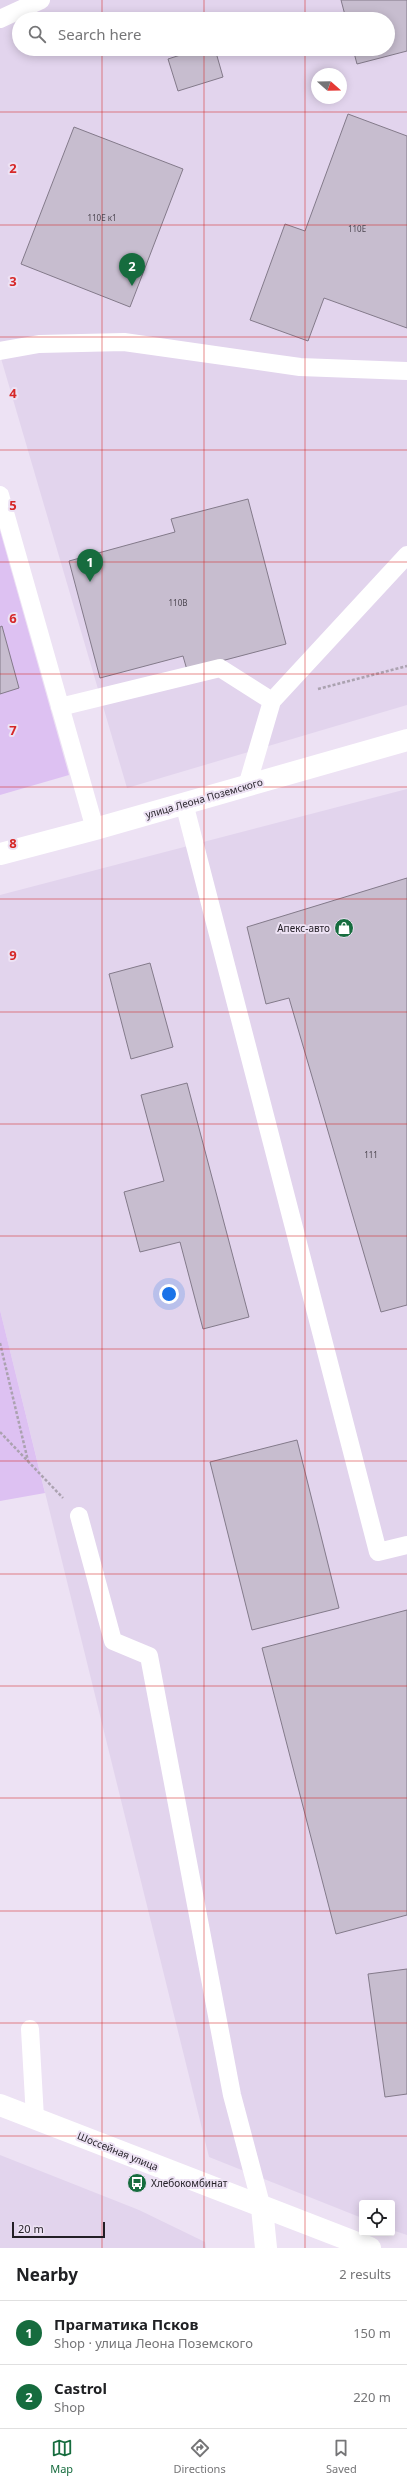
<!DOCTYPE html>
<meta charset="utf-8">
<style>
:root{--surface:#fff;--page:#f2f2f2;--text:#202124;--muted:#757577;--line:#e0e0e0;--accent:#166c3e}
body{margin:0;font-family:"Noto Sans",sans-serif;background:var(--page);color:var(--text)}
.controls{position:absolute;right:12px;bottom:12px;display:grid;overflow:hidden;border-radius:4px;box-shadow:0 2px 10px #0003}
.controls button{width:36px;height:36px;display:grid;place-items:center;padding:0;border:0;border-bottom:1px solid var(--line);background:var(--surface);color:var(--text);font:20px sans-serif}
.compass{position:absolute;left:311px;top:68px;width:36px;height:36px;border-radius:50%;background:var(--surface);box-shadow:0 2px 10px #0003;rotate:110deg}
.scale{position:absolute;left:12px;bottom:10px;width:93px;box-sizing:border-box;padding-left:4px;border:2px solid #231f26;border-top:0;font-size:11px;line-height:14px;white-space:nowrap;color:#231f26;-webkit-text-stroke:3px #ede2f4;paint-order:stroke}
.you{position:absolute;left:169px;top:1294px;width:14px;height:14px;margin:-10px;border:3px solid #fff;border-radius:50%;background:#1a73e8;box-shadow:0 0 0 6px #1a73e833}
.badge{display:grid;place-items:center;width:26px;height:26px;border-radius:50%;background:var(--accent);color:#fff;font-size:13px;font-weight:700}
.pin{position:absolute;translate:-50% -33px;filter:drop-shadow(0 1px 2px #0008)}
.pin::after{content:'';position:absolute;top:21px;width:14px;height:12px;background:inherit;clip-path:polygon(0 0,100% 0,50% 100%)}
.list{margin:0;padding:0;list-style:none}
h2{display:flex;justify-content:space-between;align-items:center;height:52px;margin:0;padding:0 16px;font-size:17px}
h2 small{font-size:13px;font-weight:400;color:var(--muted)}
.list li{display:grid;grid-template-columns:26px 1fr auto;gap:12px;align-items:center;box-sizing:border-box;height:64px;padding:0 16px;border-top:1px solid var(--line)}
.list b{display:block;font-size:15px;white-space:nowrap}
.list p{margin:0;font-size:13px;white-space:nowrap;color:var(--muted)}
.list em{font-size:13px;font-style:normal;color:var(--muted)}
.icon{flex:none;width:22px;height:22px;fill:none;stroke:currentColor;stroke-width:2;stroke-linecap:round;stroke-linejoin:round}
.map{position:relative;flex:none;width:407px;height:2248px;overflow:hidden}
.search{position:absolute;background:var(--surface);box-shadow:0 2px 10px #0003;left:12px;right:12px;top:12px;height:44px;display:flex;align-items:center;gap:10px;box-sizing:border-box;padding:0 14px;border-radius:22px;color:var(--muted);font-size:15px}
.sheet{height:180px;background:var(--surface)}
nav{display:flex;justify-content:space-around;align-items:center;box-sizing:border-box;height:56px;border-top:1px solid var(--line);background:var(--surface);font-size:11px;color:var(--muted)}
nav a{display:grid;justify-items:center;gap:2px}
nav .on{color:var(--accent)}
.map>svg:first-child{display:block}
.built{fill:#e2d4ed;fill-rule:evenodd}
.green{fill:#ddc1f2}
.building{fill:#c7bdcf;stroke:#837a8a}
.lines{fill:none;stroke-linecap:round;stroke-linejoin:round}
.path{stroke:#aba2b0;stroke-width:2.5;stroke-dasharray:3 2;stroke-linecap:butt}
.service{stroke:#fff;stroke-width:18}
.minor{stroke:#fff;stroke-width:22}
.primary{stroke:#fff;stroke-width:22}
.grid{fill:none;stroke:#d62828;stroke-width:1;stroke-opacity:0.55}
.labels{text-anchor:middle;dominant-baseline:central;stroke-width:4;stroke-linejoin:round;paint-order:stroke}
.number-label{font-size:8px;fill:#4c4650}
.street-label{font-size:10px;fill:#231f26;stroke:#ede2f4}
.poi-label{font-size:10px;fill:#231f26;stroke:#ede2f4;text-anchor:end}
.grid-label{font-size:13px;text-anchor:middle;font-weight:bold;fill:#d62828;stroke:#ede2f4;stroke-width:4;stroke-linejoin:round;paint-order:stroke}
</style>
<div class="map">
<svg width="407" height="2248" viewBox="0 0 407 2248">
<rect width="100%" height="100%" fill="#ede2f4"/>
<path class="built" d="M0 0H407V705L127 788 0 355ZM19 19H388V49H19ZM317 74H341V98H317Z
M407 789V2235L392 2230V2203H362V2218L209 2157 0 1310V895Z
M0 2155 139 2210 205 2242 206 2248H0Z"/>
<path class="green" d="M0 531 69 775 0 795Z
M0 1310 45 1493 0 1501Z"/>
<path class="building" d="M341 0H407V51L357 64 353 49H388V19H346Z
M199 49H215L223 77 178 91 168 59Z
M348 114 407 136V328L324 298 308 341 250 320 285 224 305 231Z
M74 127 183 169 130 307 21 264Z
M248 499 286 644 187 670 183 656 100 678 69 561 175 532 171 519Z
M2 626 19 688 0 694V627Z
M407 878V1305L381 1312 289 998 266 1004 247 927Z
M150 963 173 1047 131 1059 109 974Z
M187 1083 249 1317 203 1329 180 1242 140 1252 124 1192 164 1181 141 1095Z
M297 1440 339 1608 252 1630 210 1462Z
M407 1610V1915L336 1934 262 1648Z
M407 1969V2094L385 2097 368 1974Z"/>
<g class="lines">
<path class="path" d="M318 689 407 666
M0 1343 28 1461
M0 1432 63 1498"/>
<path class="service" d="M0 19 41 0
M0 351 39 344 124 342 300 367 407 371
M0 495 95 829
M60 707 220 668 272 701
M247 786 272 701 407 555
M184 803 378 1552 407 1545
M79 1516 113 1641 149 1656 232 2095 262 2208
M30 2029 35 2118"/>
<path class="minor" d="M0 2105 370 2248
M262 2208 266 2248"/>
<path class="primary" d="M0 854 95 829 407 740"/>
</g>
<path class="grid" d="M102 0V19M204 0V19M305 0V19M102 49V2248M204 49V2248M305 49V2248M0 112H407M0 225H407M0 337H407M0 450H407M0 562H407M0 674H407M0 787H407M0 899H407M0 1012H407M0 1124H407M0 1236H407M0 1349H407M0 1461H407M0 1574H407M0 1686H407M0 1798H407M0 1911H407M0 2023H407M0 2136H407"/>
<defs>
<symbol id="shop-disc" viewBox="-11 -11 22 22"><circle r="9.5" fill="#166c3e" stroke="#ede2f4"/><path d="M-5-2.5h2.3a2.7 3.5 0 0 1 5.4 0H5L5.5 6h-11ZM-1.5-2.5h3a1.5 2.3 0 0 0-3 0Z" fill="#fff"/></symbol>
<symbol id="bus-disc" viewBox="-11 -11 22 22"><circle r="9.5" fill="#166c3e" stroke="#ede2f4"/><path d="M-5-6H5V4H4V6H2V4H-2V6H-4V4H-5ZM-3.5-4V0h7V-4ZM-3.5 1.2v1.5H-2V1.2ZM2 1.2v1.5H3.5V1.2Z" fill="#fff"/></symbol>
</defs>
<g fill-rule="evenodd">
<use href="#shop-disc" x="333" y="917" width="22" height="22"/>
<use href="#bus-disc" x="126" y="2172" width="22" height="22"/>
</g>
<g class="labels">
<g class="number-label">
<text x="102" y="217">110Е к1</text>
<text x="357" y="228">110Е</text>
<text x="178" y="602">110В</text>
<text x="371" y="1154">111</text>
</g>
<g class="street-label">
<text transform="translate(204 798) rotate(-16)">улица Леона Поземского</text>
<text transform="translate(118 2151) rotate(22)">Шоссейная улица</text>
</g>
<g class="poi-label">
<text x="330" y="928">Апекс-авто</text>
<text x="151" y="2183" text-anchor="start">Хлебокомбинат</text>
</g>
</g>
<g class="grid-label">
<text x="13" y="173">2</text>
<text x="13" y="286">3</text>
<text x="13" y="398">4</text>
<text x="13" y="510">5</text>
<text x="13" y="623">6</text>
<text x="13" y="735">7</text>
<text x="13" y="848">8</text>
<text x="13" y="960">9</text>
</g>
</svg>
<div class="controls">
<button><svg class="icon" aria-label="locate" viewBox="0 0 24 24"><circle cx="12" cy="12" r="6"/><path d="M12 2v4M12 18v4M2 12h4M18 12h4"/></svg></button>
</div>
<svg class="compass" viewBox="-18 -18 36 36"><path d="M0-13l5 13h-10z" fill="#e53935"/><path d="M0 13l5-13h-10z" fill="#757577"/></svg>
<div class="scale">20 m</div>
<div class="you"></div>
<div class="pin badge" style="left:90px;top:582px">1</div>
<div class="pin badge" style="left:132px;top:286px">2</div>
<div class="search"><svg class="icon" aria-label="search" viewBox="0 0 24 24"><circle cx="10" cy="10" r="6"/><path d="M15 15l6 6"/></svg>Search here</div>
</div>
<section class="sheet">
<h2>Nearby<small>2 results</small></h2>
<ul class="list">
<li><span class="badge">1</span><div><b>Прагматика Псков</b><p>Shop · улица Леона Поземского</p></div><em>150 m</em></li>
<li><span class="badge">2</span><div><b>Castrol</b><p>Shop</p></div><em>220 m</em></li>
</ul>
</section>
<nav>
<a class="on"><svg class="icon" aria-label="map" viewBox="0 0 24 24"><path d="M3 6l6-2 6 2 6-2v14l-6 2-6-2-6 2zM9 4v14M15 6v14"/></svg>Map</a>
<a><svg class="icon" aria-label="directions" viewBox="0 0 24 24"><path d="M12 3l9 9-9 9-9-9zM9 14v-3h6M13 9l2 2-2 2"/></svg>Directions</a>
<a><svg class="icon" aria-label="saved" viewBox="0 0 24 24"><path d="M7 4h10v16l-5-4-5 4z"/></svg>Saved</a>
</nav>
